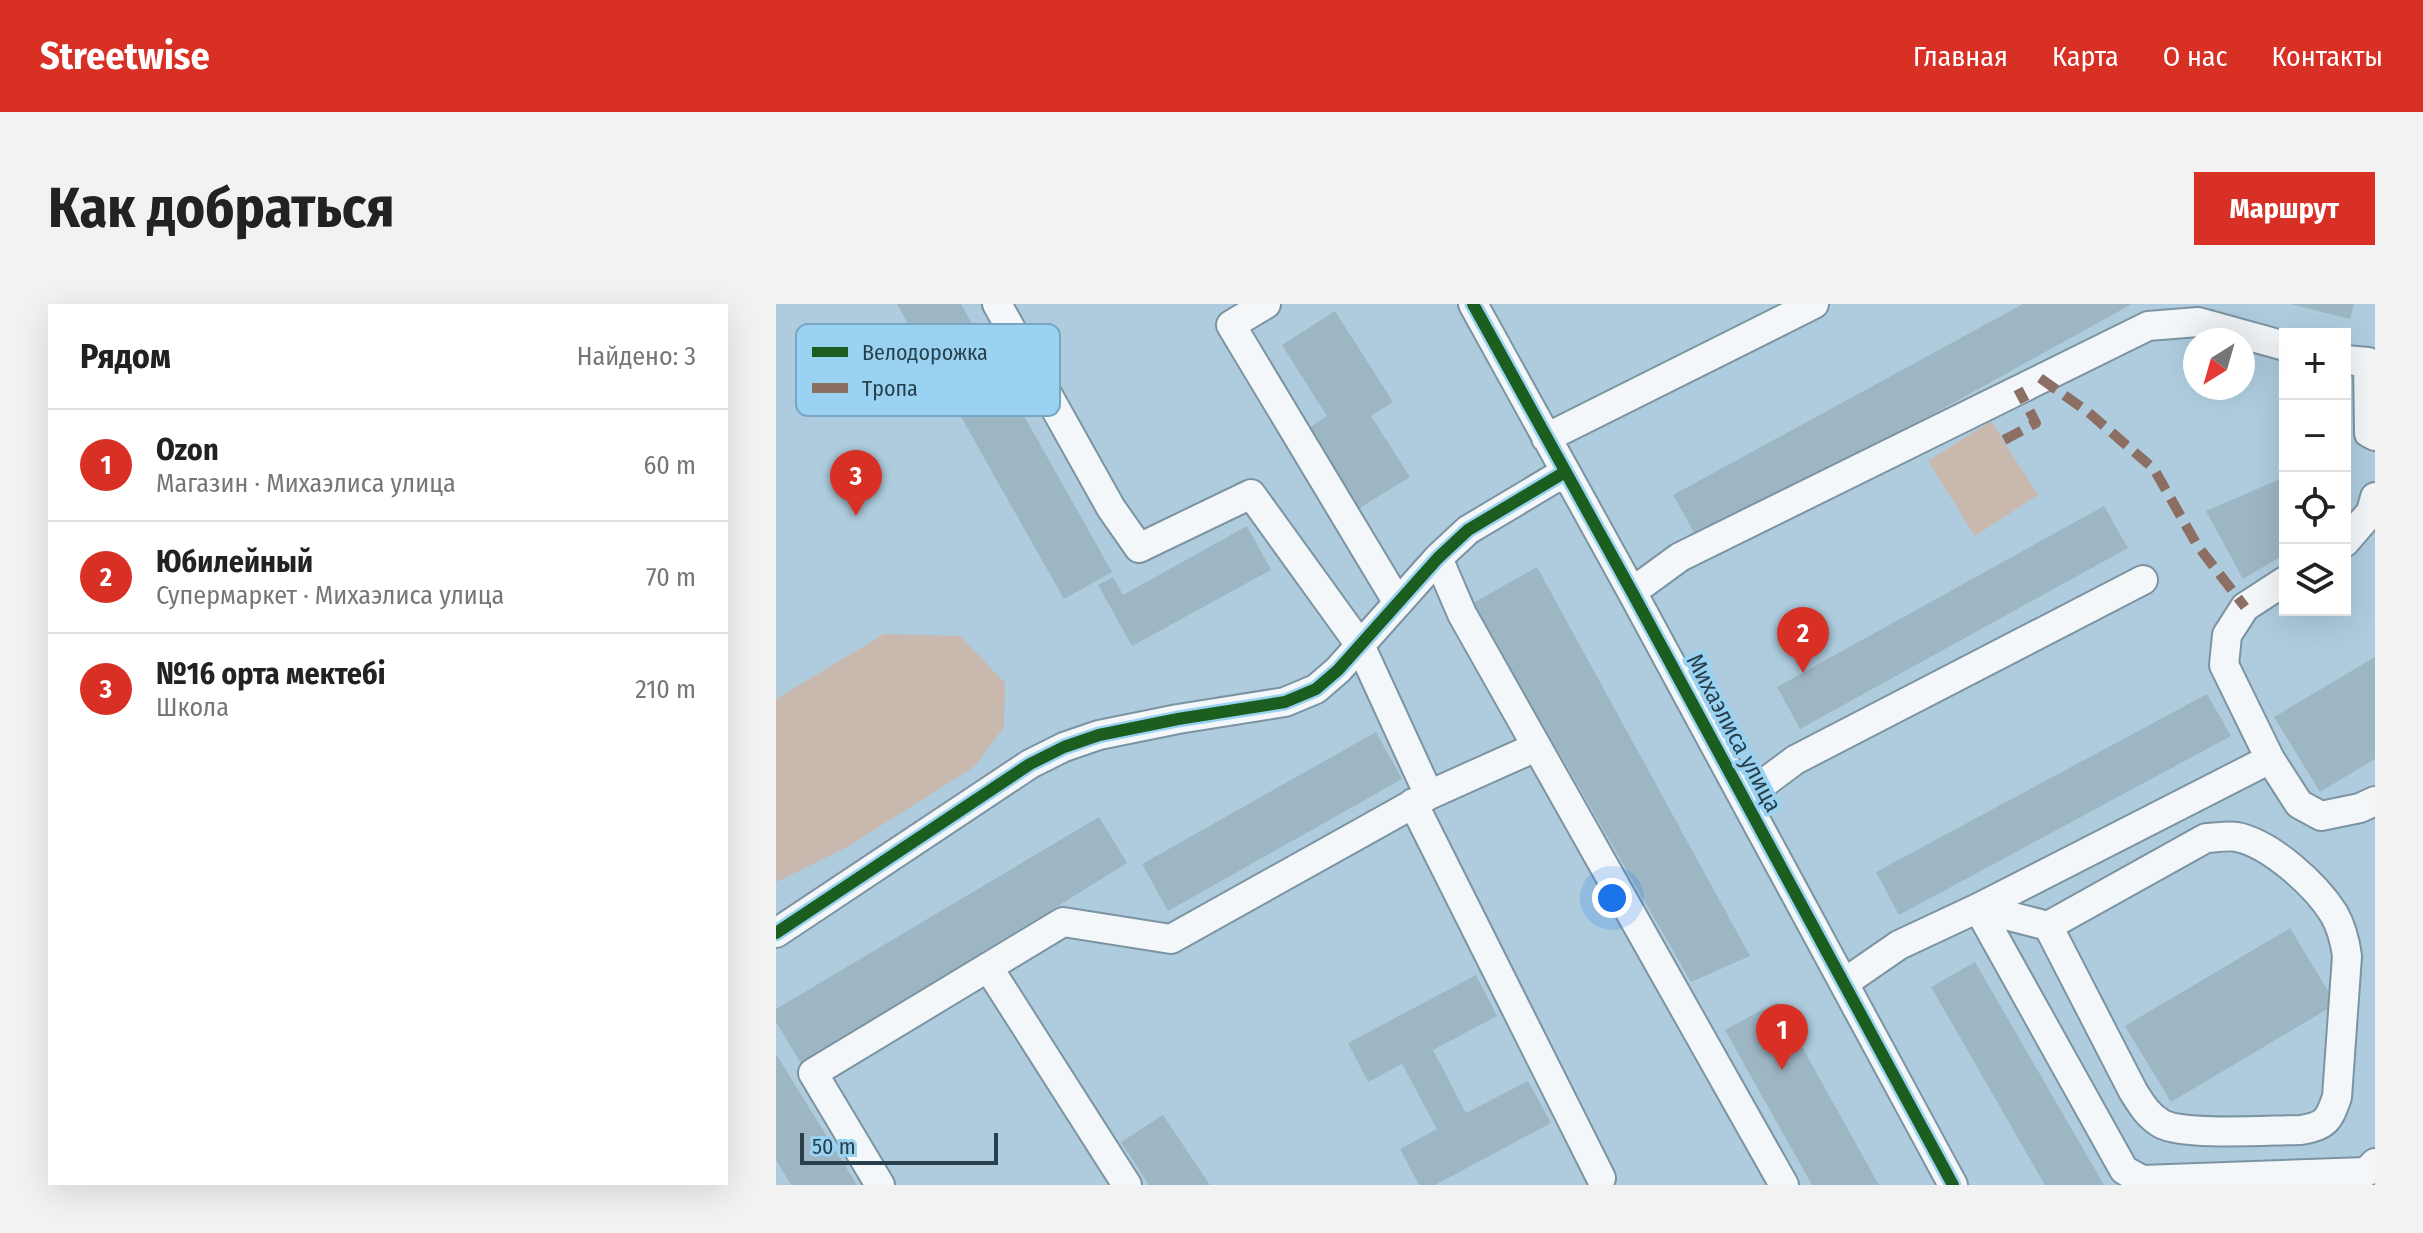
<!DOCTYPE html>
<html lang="ru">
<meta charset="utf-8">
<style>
:root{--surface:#fff;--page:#f2f2f2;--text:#222;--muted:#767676;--line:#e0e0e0;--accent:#d93025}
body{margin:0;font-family:"Fira Sans Condensed",sans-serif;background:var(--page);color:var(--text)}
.controls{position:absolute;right:24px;top:24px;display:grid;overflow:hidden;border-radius:0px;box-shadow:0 8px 32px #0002}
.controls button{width:72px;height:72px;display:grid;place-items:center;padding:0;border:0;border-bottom:2px solid var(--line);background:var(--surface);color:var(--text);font:40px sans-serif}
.compass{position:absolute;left:1407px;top:24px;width:72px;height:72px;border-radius:50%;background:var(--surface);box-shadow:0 8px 32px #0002;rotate:217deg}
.scale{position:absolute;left:24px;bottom:20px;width:198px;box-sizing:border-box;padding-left:8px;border:4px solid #28404c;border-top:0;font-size:22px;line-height:28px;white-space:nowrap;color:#28404c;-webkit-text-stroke:6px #9ad2f2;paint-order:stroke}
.you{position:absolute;left:836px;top:594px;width:28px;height:28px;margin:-20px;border:6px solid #fff;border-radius:50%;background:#1a73e8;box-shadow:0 0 0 12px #1a73e833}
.badge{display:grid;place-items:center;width:52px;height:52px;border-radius:50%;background:var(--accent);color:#fff;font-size:26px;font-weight:700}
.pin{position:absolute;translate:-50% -66px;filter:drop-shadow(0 2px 4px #0008)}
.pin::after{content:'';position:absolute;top:42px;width:28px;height:24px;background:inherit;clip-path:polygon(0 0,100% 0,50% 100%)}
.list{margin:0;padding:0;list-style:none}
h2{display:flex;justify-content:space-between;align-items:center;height:104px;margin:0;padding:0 32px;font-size:34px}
h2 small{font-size:26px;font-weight:400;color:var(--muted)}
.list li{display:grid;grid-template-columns:52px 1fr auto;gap:24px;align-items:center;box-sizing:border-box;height:112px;padding:0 32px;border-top:2px solid var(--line)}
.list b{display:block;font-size:30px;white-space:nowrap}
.list p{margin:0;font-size:26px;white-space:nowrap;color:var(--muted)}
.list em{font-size:26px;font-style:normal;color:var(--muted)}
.icon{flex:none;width:44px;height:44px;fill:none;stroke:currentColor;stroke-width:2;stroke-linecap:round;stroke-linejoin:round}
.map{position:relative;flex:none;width:1599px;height:881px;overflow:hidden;border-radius:0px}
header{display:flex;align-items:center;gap:48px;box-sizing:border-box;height:112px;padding:0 40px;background:var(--accent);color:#fff}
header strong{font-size:38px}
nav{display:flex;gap:44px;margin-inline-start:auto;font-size:28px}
.intro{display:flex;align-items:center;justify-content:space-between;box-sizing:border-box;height:192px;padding:0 48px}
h1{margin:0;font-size:56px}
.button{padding:20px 36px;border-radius:0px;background:var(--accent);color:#fff;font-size:28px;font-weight:700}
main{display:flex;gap:48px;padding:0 48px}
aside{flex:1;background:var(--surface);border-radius:0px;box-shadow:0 8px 32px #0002}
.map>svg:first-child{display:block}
.green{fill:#c8b8ae}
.building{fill:#9db6c4}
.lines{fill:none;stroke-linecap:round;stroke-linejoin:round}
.minor-casing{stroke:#7c94a2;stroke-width:32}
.minor{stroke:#f3f7fa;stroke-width:28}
.quiet{stroke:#8d6e63;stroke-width:10;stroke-dasharray:20 10;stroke-linecap:butt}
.cycleway-casing{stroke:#9ad2f2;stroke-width:17}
.cycleway{stroke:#1b5e20;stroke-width:12}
.labels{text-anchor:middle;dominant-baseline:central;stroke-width:8;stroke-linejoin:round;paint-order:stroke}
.street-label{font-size:24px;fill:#28404c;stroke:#9ad2f2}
.key{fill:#9ad2f2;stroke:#78a6c0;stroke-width:2}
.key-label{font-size:22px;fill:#28404c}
</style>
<header>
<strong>Streetwise</strong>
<nav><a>Главная</a><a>Карта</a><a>О нас</a><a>Контакты</a></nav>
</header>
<div class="intro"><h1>Как добраться</h1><a class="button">Маршрут</a></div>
<main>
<aside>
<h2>Рядом<small>Найдено: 3</small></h2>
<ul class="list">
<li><span class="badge">1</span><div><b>Ozon</b><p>Магазин · Михаэлиса улица</p></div><em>60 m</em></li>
<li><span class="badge">2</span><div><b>Юбилейный</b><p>Супермаркет · Михаэлиса улица</p></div><em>70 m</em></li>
<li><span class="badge">3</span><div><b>№16 орта мектебі</b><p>Школа</p></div><em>210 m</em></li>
</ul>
</aside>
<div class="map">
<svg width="1599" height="881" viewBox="0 0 1599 881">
<rect width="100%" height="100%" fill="#aeccde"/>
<path class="green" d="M1215 117 1262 191 1199 232 1152 157Z
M108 330 184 332 229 379 228 423 198 463 71 543 0 578V395Z"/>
<path class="building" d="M121 0H185L336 268 288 295Z
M1247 0H1356L924 239 897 191Z
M1514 0H1578L1574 15Z
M559 7 617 98 595 112 634 173 582 205 531 125 551 112 506 41Z
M1509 173V250L1467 275 1430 207Z
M1328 202 1352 244 1024 425 1001 383Z
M471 222 495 266 356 342 322 281 337 273 347 291Z
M761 263 974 652 915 678 697 299Z
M1599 353V455L1544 488 1498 413Z
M1431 390 1455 432 1123 611 1100 568Z
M600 428 626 475 392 607 366 560Z
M323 513 351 559 26 761 0 718V705Z
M1514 624 1560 700 1395 798 1349 722Z
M1199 658 1328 881H1269L1155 683Z
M700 671 721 712 657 746 690 809 752 777 775 819 659 881H643L624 845 661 825 626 760 592 778 572 739Z
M1001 698 1103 881H1036L949 726Z
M0 750 81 881H15L0 856Z
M387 811 434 881H373L345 838Z"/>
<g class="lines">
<defs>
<path id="minor" d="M490 0 455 21 622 299
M697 0 856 288 1177 881
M1569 56 1592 58 1593 129 1599 132
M770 134 1038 0
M1569 238 1595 208 1599 193
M662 254 686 310 1008 881
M1509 277 1469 303 1451 331 1448 361 1494 455 1523 500 1545 512 1584 504 1599 497
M856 288 904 253 1372 22 1422 18 1509 42
M653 491 760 443
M968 494 1019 456 1367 276
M637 499 825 874
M1202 604 1272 622 1357 787C1365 800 1372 812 1386 820 1409 832 1495 826 1525 826 1550 822 1553 816 1561 793L1571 652C1569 637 1566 624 1558 610 1540 581 1495 540 1461 533 1451 531 1440 534 1430 534L1272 622
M1202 604 1348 866 1366 876 1590 868 1599 859
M0 629 254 460 288 443 323 431 402 415 509 398 540 385 562 366 662 254 692 226 789 168
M212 663 351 881
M1068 679 1123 641 1202 604 1494 455
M104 881 37 769 287 618 395 635 653 491 584 341 475 190 363 244 335 204 221 0"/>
</defs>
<use href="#minor" class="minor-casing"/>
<use href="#minor" class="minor"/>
<path class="quiet" d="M1264 74 1312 108 1378 165 1421 241 1469 303
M1228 136 1260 119 1242 85"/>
<defs>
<path id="cycleway" d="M697 0 856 288 1177 881
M0 629 254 460 288 443 323 431 402 415 509 398 540 385 562 366 662 254 692 226 789 168"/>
</defs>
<use href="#cycleway" class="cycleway-casing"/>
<use href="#cycleway" class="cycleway"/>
</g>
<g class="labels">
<g class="street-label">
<text transform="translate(958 429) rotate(62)">Михаэлиса улица</text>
</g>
</g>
<rect x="20" y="20" width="264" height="92" rx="12" class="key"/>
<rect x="36" y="43" width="36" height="10" fill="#1b5e20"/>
<rect x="36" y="79" width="36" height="10" fill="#8d6e63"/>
<g class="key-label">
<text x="86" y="56">Велодорожка</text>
<text x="86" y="92">Тропа</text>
</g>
</svg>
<div class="controls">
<button>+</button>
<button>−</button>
<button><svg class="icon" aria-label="locate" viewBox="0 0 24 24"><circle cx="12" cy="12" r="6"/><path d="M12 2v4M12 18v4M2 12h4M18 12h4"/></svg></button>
<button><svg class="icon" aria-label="layers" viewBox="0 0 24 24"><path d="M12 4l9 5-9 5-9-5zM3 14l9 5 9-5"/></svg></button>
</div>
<svg class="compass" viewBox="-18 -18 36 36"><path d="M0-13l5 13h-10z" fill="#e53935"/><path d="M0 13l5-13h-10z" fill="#767676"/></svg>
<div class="scale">50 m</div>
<div class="you"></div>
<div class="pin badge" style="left:1006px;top:766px">1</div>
<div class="pin badge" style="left:1027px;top:369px">2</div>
<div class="pin badge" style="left:80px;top:212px">3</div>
</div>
</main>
